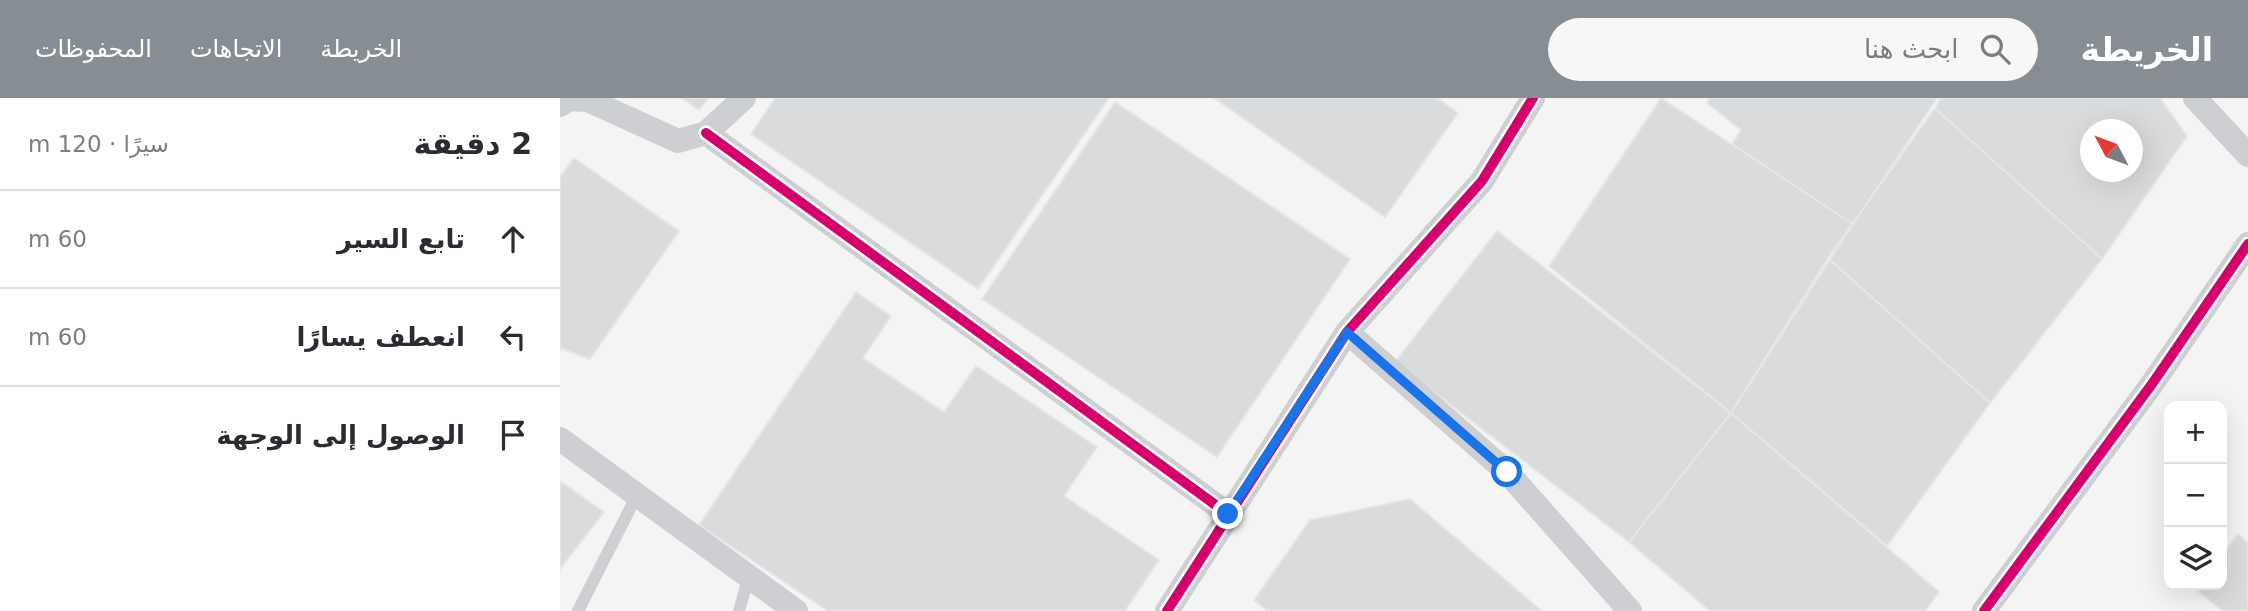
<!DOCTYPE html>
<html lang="ar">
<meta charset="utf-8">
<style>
:root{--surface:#fff;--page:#f7f7f7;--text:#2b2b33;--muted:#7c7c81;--line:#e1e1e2;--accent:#868e94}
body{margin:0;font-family:"DejaVu Sans","Noto Sans Arabic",sans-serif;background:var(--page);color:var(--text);direction:rtl}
.controls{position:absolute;right:21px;bottom:21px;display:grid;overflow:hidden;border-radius:14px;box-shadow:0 7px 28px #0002}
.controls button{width:63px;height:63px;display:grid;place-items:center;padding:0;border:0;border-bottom:2px solid var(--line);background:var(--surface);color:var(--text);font:35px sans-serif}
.compass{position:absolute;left:1520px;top:21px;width:63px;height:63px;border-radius:50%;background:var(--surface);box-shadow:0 7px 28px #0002;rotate:311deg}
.stop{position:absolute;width:21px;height:21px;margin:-16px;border:5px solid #1a73e8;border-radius:50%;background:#fff}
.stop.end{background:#1a73e8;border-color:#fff;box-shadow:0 2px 7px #0008}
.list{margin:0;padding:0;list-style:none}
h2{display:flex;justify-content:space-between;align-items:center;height:91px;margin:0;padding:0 28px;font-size:30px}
h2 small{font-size:23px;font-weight:400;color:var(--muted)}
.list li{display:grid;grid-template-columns:46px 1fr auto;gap:21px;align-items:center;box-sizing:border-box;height:98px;padding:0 28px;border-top:2px solid var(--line)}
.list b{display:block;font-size:26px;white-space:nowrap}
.list em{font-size:23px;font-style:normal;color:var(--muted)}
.icon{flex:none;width:38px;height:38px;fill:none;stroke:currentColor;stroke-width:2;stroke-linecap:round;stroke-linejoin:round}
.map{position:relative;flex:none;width:1688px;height:513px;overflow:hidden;direction:ltr}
header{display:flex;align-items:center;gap:42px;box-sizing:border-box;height:98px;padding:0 35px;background:var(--accent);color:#fff}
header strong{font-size:33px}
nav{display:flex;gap:38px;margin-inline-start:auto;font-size:24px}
.search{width:490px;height:63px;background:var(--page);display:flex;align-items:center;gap:18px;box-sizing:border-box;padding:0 24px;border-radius:38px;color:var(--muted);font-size:26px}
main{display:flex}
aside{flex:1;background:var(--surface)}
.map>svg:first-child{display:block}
.building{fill:#dadbdc;stroke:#e5e6e7;stroke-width:2;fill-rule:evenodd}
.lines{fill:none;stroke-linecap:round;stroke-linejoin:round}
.service{stroke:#cdcfd2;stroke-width:12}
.minor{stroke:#cdcfd2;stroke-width:24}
.cycleway-casing{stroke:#fff;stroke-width:15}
.cycleway{stroke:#d6006c;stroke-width:10}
.route{stroke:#1a73e8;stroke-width:9}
</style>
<header>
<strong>الخريطة</strong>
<div class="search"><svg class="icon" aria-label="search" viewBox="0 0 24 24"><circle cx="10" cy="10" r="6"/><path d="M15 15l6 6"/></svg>ابحث هنا</div>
<nav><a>الخريطة</a><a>الاتجاهات</a><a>المحفوظات</a></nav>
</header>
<main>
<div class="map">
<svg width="1688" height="513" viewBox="0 0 1688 513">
<rect width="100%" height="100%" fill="#f4f4f4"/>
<path class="building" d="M122 0H148L139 12Z
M215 0H549L418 191 191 36Z
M654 0H877L898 15 825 119Z
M1101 0 1293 126 1171 315 989 168Z
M1150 0H1377L1293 126 1172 46 1181 32 1147 5Z
M1381 0H1600L1627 38 1542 161 1375 10ZM1531 32H1573V74H1531Z
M555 4 790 161 657 359 422 201Z
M1375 10 1542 161 1430 305 1268 160Z
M14 60 119 133 30 261 2 251 0 253V79Z
M937 133 1171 315 1069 444 835 264Z
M1268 160 1430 305 1327 448 1171 315Z
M296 194 331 218 303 260 384 314 416 268 537 349 504 398 599 462 565 513H268L139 427Z
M1171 315 1379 494 1365 513H1150L1069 444Z
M0 383 44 414 0 471Z
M850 401 982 513H707L694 502 750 422Z
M1678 436 1688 445V513H1663L1635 491 1638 487H1662V457Z"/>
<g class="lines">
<path class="service" d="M18 513 77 397
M179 513 189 478"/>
<path class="minor" d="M1635 0 1688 57
M0 7 9 1 28 2 118 43 146 35 184 0
M146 35 668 416
M787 234 947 374 1070 513
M0 341 236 513
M607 513 787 234 922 83 973 0
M1424 513 1592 286 1688 146"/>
<defs>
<path id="cycleway" d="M146 35 668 416
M607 513 787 234 922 83 973 0
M1424 513 1592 286 1688 146"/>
</defs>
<use href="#cycleway" class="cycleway-casing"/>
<use href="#cycleway" class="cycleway"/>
</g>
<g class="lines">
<path class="route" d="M668 416 787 234 947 374"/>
</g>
</svg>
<div class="controls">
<button>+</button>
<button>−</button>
<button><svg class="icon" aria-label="layers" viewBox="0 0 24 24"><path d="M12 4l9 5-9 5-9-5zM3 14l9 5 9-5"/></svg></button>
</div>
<svg class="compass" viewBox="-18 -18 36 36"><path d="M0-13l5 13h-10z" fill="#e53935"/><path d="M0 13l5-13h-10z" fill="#7c7c81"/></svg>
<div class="stop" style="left:947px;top:374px"></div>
<div class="stop end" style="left:668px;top:416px"></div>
</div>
<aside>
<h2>2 دقيقة<small>سيرًا · 120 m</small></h2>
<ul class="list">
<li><svg class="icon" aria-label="ahead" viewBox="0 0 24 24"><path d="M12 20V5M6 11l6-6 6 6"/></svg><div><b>تابع السير</b></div><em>60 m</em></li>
<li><svg class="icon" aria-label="left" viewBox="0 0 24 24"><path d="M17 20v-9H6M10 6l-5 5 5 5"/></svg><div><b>انعطف يسارًا</b></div><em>60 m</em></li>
<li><svg class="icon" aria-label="arrive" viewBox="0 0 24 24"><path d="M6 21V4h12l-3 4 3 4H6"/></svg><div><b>الوصول إلى الوجهة</b></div></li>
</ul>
</aside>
</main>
